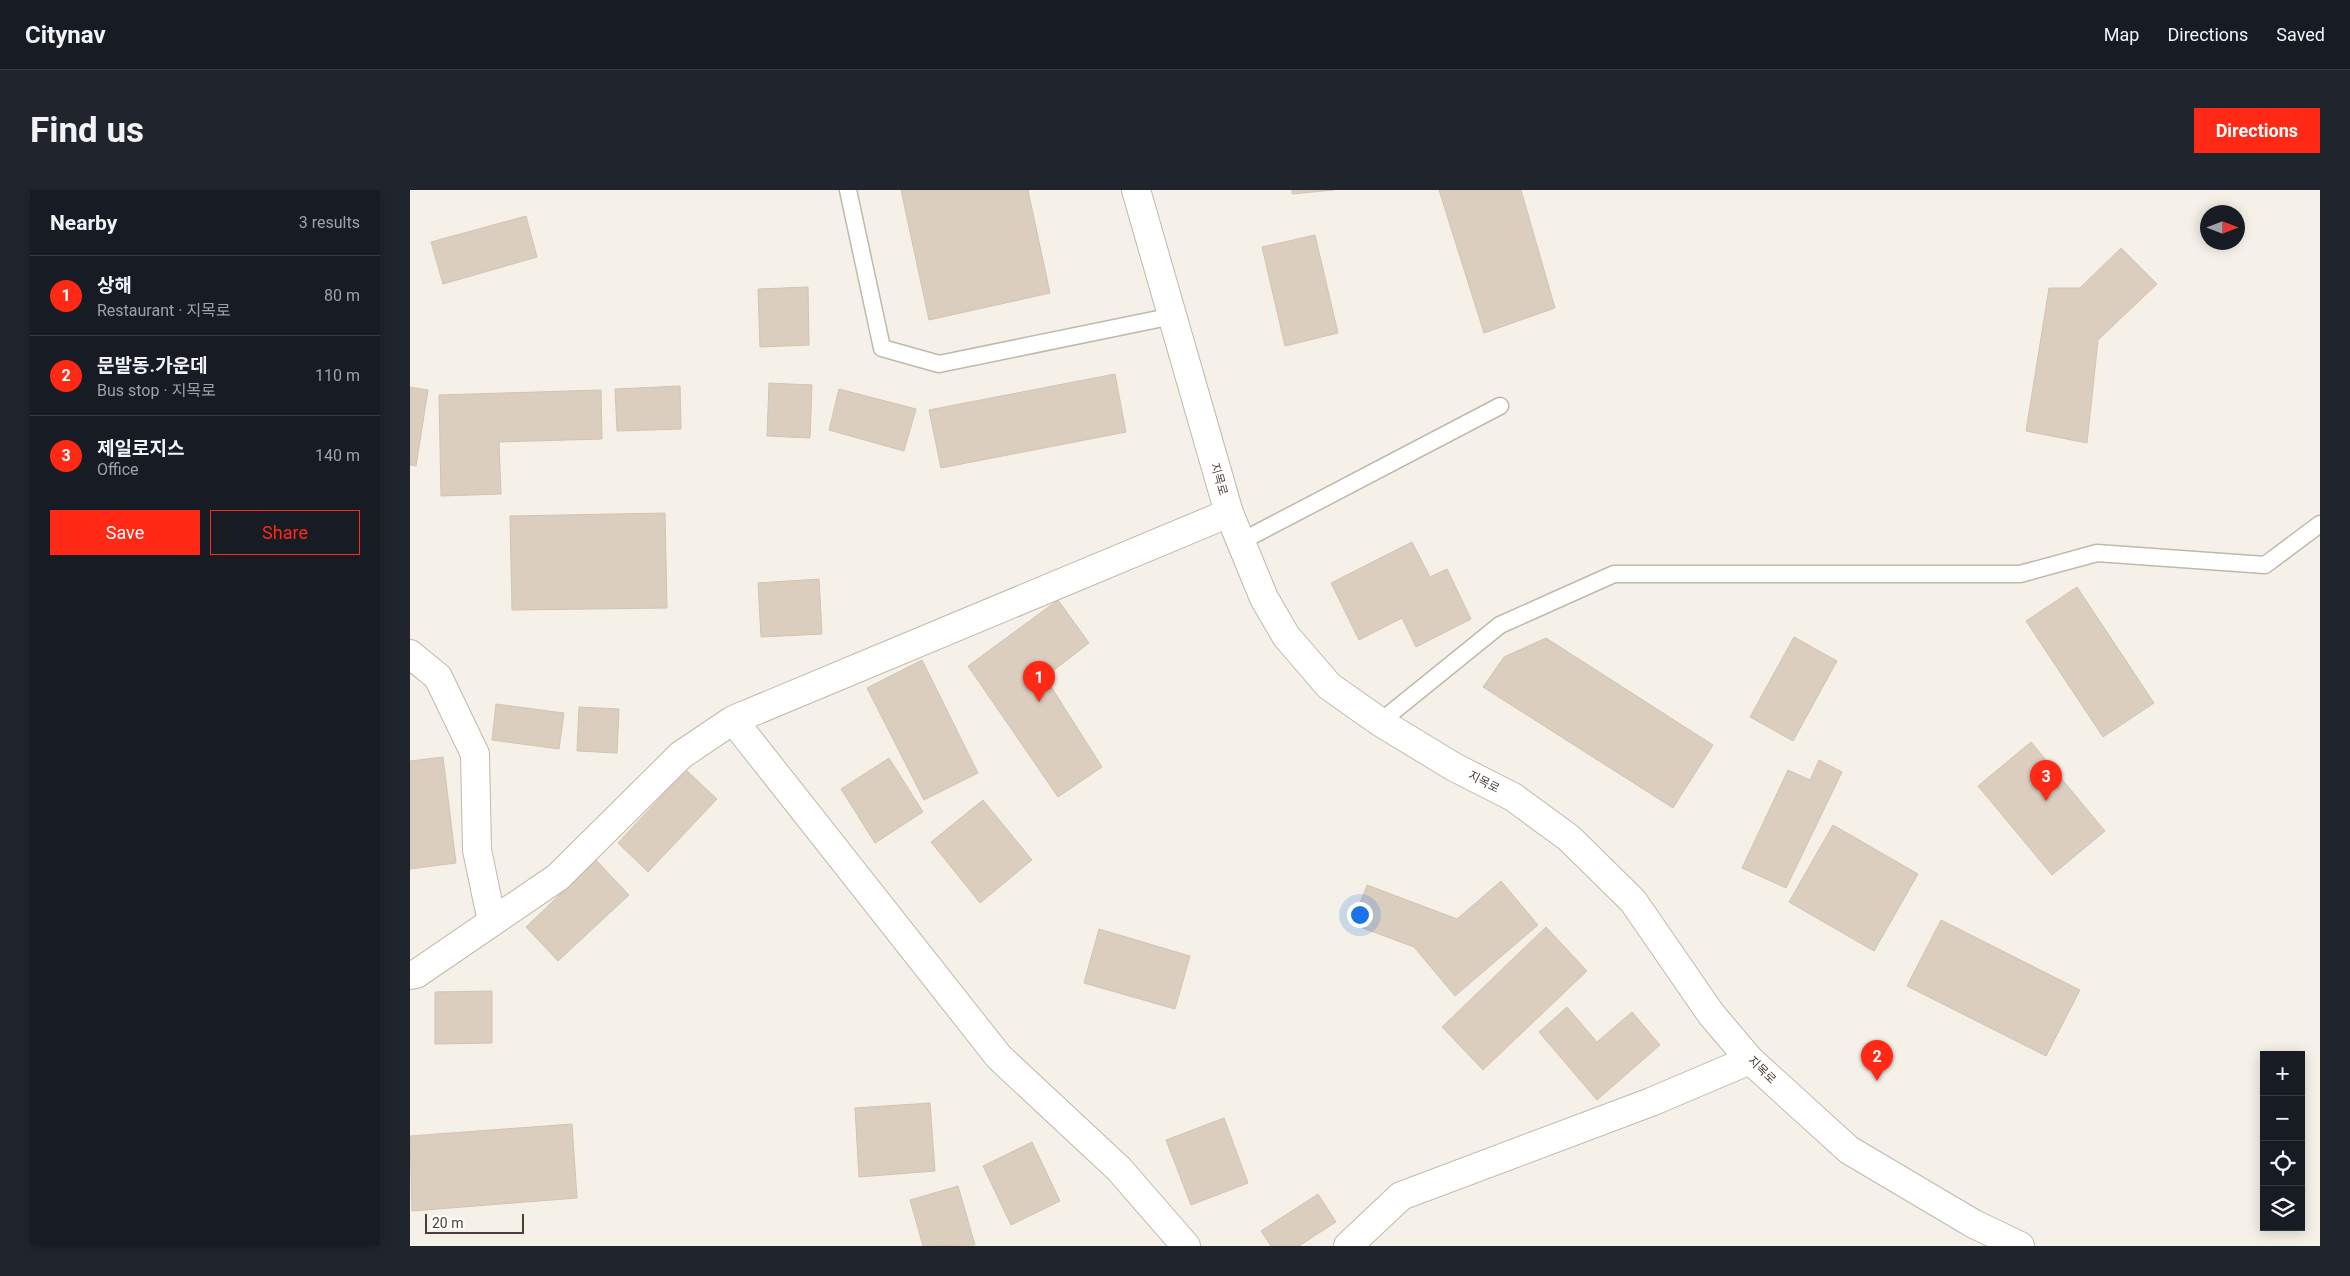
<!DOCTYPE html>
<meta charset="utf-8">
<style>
:root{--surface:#171b24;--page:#20242c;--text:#f1f3f6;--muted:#9ea1a6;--line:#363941;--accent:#ff2916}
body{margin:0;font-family:Roboto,"Noto Sans KR",sans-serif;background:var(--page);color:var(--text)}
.controls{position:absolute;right:15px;bottom:15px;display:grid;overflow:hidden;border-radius:0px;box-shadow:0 2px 12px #0003}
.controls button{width:45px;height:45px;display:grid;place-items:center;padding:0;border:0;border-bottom:1px solid var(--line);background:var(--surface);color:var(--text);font:25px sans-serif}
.compass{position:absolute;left:1790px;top:15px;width:45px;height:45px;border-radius:50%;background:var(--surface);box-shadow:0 2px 12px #0003;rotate:90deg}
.scale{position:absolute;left:15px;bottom:12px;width:99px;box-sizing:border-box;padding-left:5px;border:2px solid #4a4136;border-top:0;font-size:14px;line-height:18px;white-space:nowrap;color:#4a4136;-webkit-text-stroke:4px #fff;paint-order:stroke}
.you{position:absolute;left:949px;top:724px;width:18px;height:18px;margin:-12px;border:4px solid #fff;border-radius:50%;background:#1a73e8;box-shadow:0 0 0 8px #1a73e833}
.badge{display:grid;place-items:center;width:32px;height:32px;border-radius:50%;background:var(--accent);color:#fff;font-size:16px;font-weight:700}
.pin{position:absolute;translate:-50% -41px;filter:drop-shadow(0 1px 2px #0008)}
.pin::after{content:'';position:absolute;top:26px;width:18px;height:15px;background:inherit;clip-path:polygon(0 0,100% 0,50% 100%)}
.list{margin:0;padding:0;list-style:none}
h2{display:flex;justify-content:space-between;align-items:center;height:65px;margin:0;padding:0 20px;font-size:21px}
h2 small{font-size:16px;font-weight:400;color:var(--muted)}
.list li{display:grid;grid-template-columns:32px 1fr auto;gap:15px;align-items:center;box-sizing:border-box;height:80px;padding:0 20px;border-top:1px solid var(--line)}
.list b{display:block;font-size:19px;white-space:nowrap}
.list p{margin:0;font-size:16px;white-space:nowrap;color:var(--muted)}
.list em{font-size:16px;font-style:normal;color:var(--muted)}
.actions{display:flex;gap:10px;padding:15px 20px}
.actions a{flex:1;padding:11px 0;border:1px solid var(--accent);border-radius:0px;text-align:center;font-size:18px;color:var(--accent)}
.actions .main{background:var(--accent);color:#fff}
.icon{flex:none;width:28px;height:28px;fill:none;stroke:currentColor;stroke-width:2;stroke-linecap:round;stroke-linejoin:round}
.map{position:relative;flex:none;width:1910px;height:1056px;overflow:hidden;border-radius:0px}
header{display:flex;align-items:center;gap:30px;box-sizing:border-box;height:70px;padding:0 25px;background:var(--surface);border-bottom:1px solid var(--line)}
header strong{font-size:24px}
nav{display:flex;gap:28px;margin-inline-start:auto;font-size:18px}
.intro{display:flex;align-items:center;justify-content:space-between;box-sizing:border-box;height:120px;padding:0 30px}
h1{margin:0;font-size:35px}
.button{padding:12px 22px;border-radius:0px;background:var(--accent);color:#fff;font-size:18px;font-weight:700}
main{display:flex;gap:30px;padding:0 30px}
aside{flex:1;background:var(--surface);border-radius:0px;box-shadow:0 2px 12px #0003}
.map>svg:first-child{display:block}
.building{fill:#dbcebf;stroke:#d4c3af}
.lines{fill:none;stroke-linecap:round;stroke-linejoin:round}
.service-casing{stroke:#c2b8aa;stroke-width:19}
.minor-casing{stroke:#c2b8aa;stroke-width:30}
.tertiary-casing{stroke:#c2b8aa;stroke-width:30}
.service{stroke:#fff;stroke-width:16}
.minor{stroke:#fff;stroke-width:28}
.tertiary{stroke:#fff;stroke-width:28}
.labels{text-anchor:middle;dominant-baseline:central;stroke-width:4.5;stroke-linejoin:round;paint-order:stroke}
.street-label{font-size:12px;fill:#4a4136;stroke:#fff}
</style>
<header>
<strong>Citynav</strong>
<nav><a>Map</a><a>Directions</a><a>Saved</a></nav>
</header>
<div class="intro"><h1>Find us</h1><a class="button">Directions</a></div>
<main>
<aside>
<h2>Nearby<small>3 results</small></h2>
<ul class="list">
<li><span class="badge">1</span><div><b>상해</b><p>Restaurant · 지목로</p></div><em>80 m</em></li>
<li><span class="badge">2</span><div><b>문발동.가운데</b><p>Bus stop · 지목로</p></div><em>110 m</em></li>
<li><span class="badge">3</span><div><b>제일로지스</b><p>Office</p></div><em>140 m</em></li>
</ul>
<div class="actions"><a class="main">Save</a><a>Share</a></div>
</aside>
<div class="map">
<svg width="1910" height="1056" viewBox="0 0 1910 1056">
<rect width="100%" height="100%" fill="#f5f1e8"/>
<path class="building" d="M491 0H618L640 103 519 130Z
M882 0H924L882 4Z
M1029 0H1111L1145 118 1074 143Z
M116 26 127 67 33 94 21 52Z
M905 45 928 143 875 156 852 57Z
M1711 58 1747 94 1688 150 1677 253 1616 241 1639 98H1670Z
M398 97 399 155 350 157 348 99Z
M705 184 716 242 531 278 519 220Z
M359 193 402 195 400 248 357 246Z
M270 196 271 239 207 241 205 199Z
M0 197 18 200 6 276 0 275Z
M429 199 506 219 494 261 419 240Z
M191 200 192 249 89 252 91 304 31 306 29 205Z
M255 323 257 418 102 420 100 326Z
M1002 352 1020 387 1037 379 1061 429 1006 457 992 428 949 450 921 393Z
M409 389 412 444 351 447 348 393Z
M1667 397 1744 513 1693 547 1616 431Z
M648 410 679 453 635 487 692 577 648 607 558 476Z
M1384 447 1427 471 1383 551 1340 527Z
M1136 448 1303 555 1263 618 1073 497 1094 467Z
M512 470 568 583 514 610 457 498Z
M86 514 154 523 149 559 82 550Z
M169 517 209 519 207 563 167 561Z
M1621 552 1695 641 1642 685 1568 596Z
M33 567 46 673 0 679V571Z
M479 568 513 622 465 653 431 599Z
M1409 570 1432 582 1376 698 1332 678 1378 580 1400 590Z
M276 580 307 609 238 682 208 653Z
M573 610 622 670 570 713 521 652Z
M1423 635 1508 684 1464 761 1379 712Z
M186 670 219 705 148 771 116 737Z
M1091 691 1128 735 1045 806 1004 757 942 734 957 695 1047 729Z
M1531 730 1670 800 1636 866 1497 796Z
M1136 737 1177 781 1073 880 1032 837Z
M689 739 780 766 765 819 674 793Z
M82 801V853L25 854V802Z
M1157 817 1187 852 1222 822 1250 855 1187 910 1129 842Z
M520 913 525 981 449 987 445 918Z
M814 928 838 993 781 1015 756 950Z
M162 934 167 1008 2 1021 0 946Z
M622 952 650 1011 601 1035 573 976Z
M548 996 565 1055 513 1056 500 1010Z
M908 1004 926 1032 889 1056H861L851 1041Z"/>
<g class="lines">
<defs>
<path id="service" d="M438 0 472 158 529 174 763 126
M830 352 1090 216
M970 532 1090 435 1204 384H1610L1687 363 1855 375 1910 334"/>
<path id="minor" d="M0 464 28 487 65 564 67 660 82 732
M323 530 589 867 709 979 776 1056
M0 785 6 784 148 687 271 565 323 530 819 323
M938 1056 991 1006 1241 912 1340 870"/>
<path id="tertiary" d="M726 0 819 323 854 408 876 446 919 496 970 532 1044 577 1103 607 1159 648 1223 711 1301 824 1340 870 1439 960 1564 1034 1610 1056"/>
</defs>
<use href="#service" class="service-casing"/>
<use href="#minor" class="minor-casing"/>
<use href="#tertiary" class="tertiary-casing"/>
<use href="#service" class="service"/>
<use href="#minor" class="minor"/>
<use href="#tertiary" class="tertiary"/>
</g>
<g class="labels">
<g class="street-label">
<text transform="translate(809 289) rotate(74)">지목로</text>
<text transform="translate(1074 592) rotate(27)">지목로</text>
<text transform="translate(1352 880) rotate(44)">지목로</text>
</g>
</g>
</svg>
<div class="controls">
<button>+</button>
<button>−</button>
<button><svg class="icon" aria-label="locate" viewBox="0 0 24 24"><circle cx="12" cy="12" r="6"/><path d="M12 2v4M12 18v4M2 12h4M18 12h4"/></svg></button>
<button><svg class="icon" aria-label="layers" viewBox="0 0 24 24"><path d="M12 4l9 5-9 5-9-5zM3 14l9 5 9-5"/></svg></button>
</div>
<svg class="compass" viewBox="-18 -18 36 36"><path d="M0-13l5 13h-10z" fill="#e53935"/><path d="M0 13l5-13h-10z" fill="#9ea1a6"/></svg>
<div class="scale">20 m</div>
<div class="you"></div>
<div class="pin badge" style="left:629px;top:512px">1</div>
<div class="pin badge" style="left:1467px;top:891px">2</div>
<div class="pin badge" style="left:1636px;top:611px">3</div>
</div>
</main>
